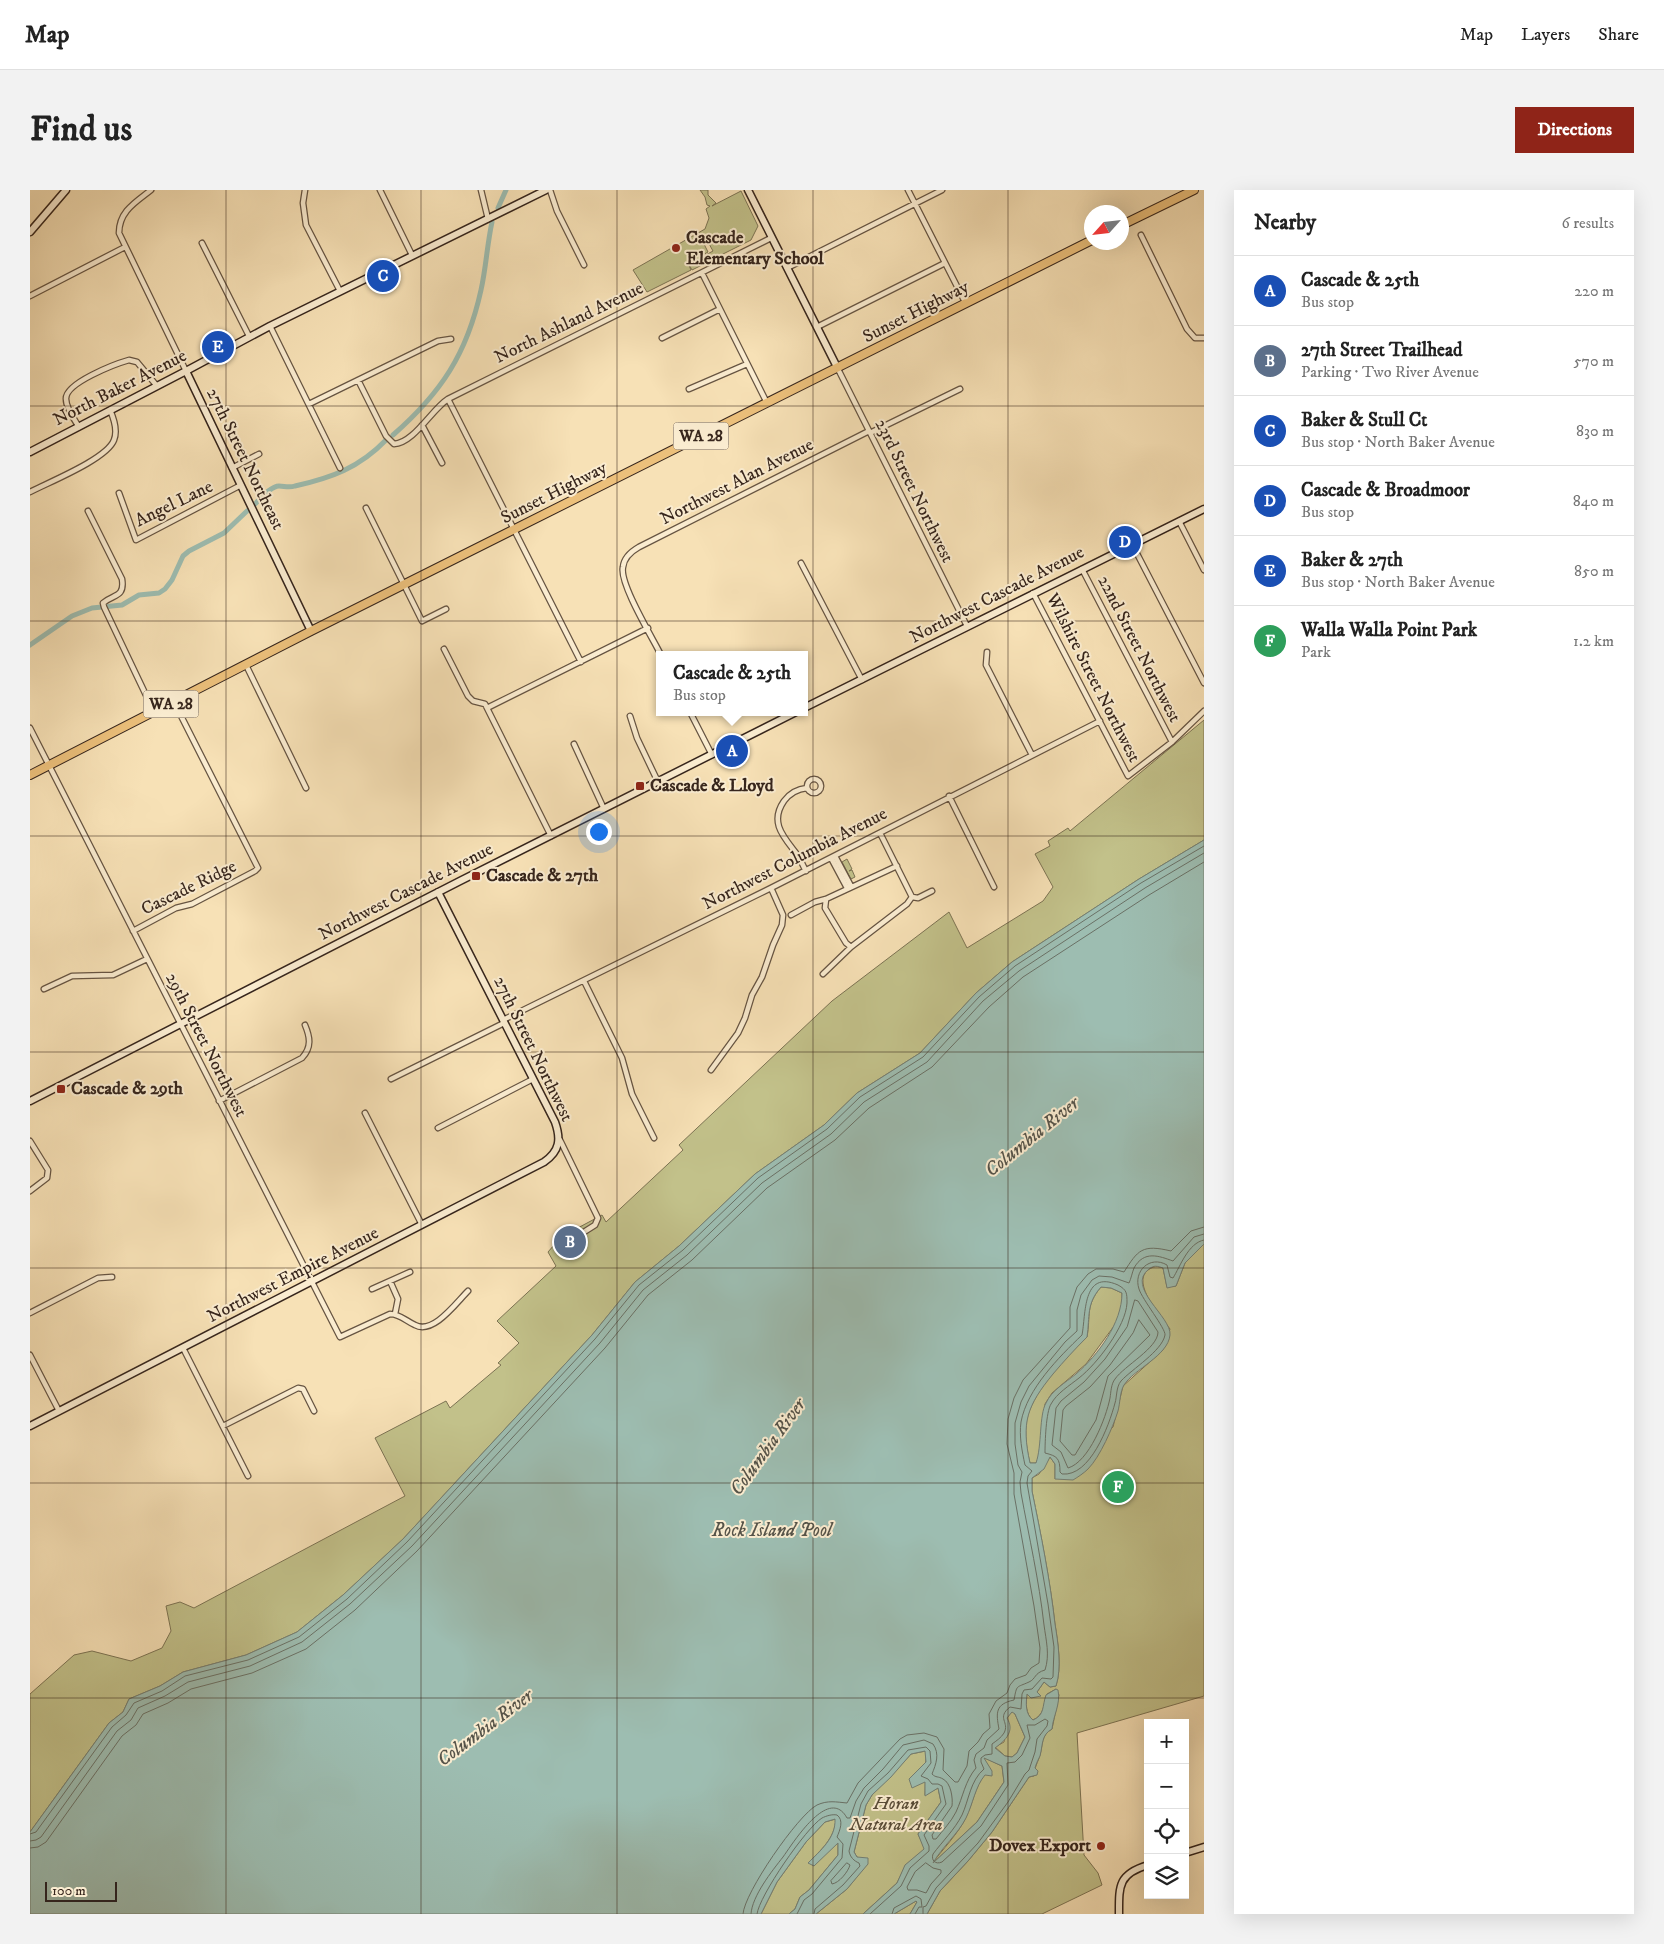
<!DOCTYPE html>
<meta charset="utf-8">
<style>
:root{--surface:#fff;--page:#f2f2f2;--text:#222;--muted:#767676;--line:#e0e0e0;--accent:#8f2418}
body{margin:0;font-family:"IM FELL DW Pica",serif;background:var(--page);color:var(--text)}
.controls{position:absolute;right:15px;bottom:15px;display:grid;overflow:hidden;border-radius:0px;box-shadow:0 5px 20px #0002}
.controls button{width:45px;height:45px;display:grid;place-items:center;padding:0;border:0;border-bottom:1px solid var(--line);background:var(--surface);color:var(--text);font:25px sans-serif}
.compass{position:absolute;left:1054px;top:15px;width:45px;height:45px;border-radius:50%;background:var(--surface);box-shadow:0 5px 20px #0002;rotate:243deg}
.scale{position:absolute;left:15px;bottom:12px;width:72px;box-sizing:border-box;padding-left:5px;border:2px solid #36251c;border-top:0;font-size:14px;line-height:18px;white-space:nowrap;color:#36251c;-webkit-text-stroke:4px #faecd0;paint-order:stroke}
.you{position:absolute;left:568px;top:641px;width:18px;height:18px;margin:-12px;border:4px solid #fff;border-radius:50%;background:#1a73e8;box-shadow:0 0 0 8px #1a73e833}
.badge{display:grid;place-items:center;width:32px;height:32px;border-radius:50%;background:var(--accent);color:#fff;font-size:16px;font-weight:700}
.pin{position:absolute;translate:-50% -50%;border:2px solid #fff;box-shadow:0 1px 5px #0006}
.popup{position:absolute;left:626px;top:461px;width:152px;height:65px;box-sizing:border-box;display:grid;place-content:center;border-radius:0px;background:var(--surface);filter:drop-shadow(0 1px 4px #0005);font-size:16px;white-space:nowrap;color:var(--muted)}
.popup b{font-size:19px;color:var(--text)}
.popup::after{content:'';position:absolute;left:50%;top:100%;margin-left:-10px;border:10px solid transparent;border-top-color:var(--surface)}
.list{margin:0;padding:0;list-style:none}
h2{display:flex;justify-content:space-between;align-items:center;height:65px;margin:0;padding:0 20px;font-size:21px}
h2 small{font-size:16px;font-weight:400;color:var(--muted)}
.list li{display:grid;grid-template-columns:32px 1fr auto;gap:15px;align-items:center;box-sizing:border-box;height:70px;padding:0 20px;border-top:1px solid var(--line)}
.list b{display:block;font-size:19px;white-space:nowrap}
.list p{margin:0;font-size:16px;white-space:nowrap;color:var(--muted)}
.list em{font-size:16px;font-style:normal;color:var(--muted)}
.icon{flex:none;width:28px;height:28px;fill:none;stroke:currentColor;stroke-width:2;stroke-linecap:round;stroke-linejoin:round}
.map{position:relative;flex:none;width:1174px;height:1724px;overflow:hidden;border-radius:0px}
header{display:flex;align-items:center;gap:30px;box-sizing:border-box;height:70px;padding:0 25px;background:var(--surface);border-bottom:1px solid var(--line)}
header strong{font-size:24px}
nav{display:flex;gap:28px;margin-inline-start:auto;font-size:18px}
.intro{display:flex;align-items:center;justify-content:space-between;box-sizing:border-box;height:120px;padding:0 30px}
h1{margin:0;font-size:35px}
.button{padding:12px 22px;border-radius:0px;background:var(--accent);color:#fff;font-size:18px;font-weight:700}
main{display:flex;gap:30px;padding:0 30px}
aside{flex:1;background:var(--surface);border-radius:0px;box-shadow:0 5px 20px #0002}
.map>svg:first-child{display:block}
.green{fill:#c2c18a;stroke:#7c7353}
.water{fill:#9dbdb1;stroke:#748075;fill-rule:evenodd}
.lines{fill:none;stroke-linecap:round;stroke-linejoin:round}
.shore{stroke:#6a7166;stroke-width:1}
.canal{stroke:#9dbdb1;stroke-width:5}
.street-casing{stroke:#665442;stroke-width:7}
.secondary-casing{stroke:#36251c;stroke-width:9}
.highway-casing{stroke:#36251c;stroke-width:10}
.street{stroke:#faecd0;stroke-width:4.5}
.secondary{stroke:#faecd0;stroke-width:6}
.highway{stroke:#ecc07b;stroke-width:8}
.grid{fill:none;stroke:#36251c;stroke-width:1;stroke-opacity:0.55}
.poi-dot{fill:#8f2418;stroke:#faecd0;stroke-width:2}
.labels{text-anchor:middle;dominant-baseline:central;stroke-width:4;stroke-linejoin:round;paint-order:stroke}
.shield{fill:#faecd0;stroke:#716152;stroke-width:1}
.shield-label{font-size:16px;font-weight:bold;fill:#36251c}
.poi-label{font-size:18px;font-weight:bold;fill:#36251c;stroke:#faecd0;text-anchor:start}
.street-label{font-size:18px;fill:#36251c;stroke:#faecd0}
.park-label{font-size:18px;font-style:italic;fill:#594c38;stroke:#faecd0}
.water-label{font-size:19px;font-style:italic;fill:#555349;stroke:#faecd0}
</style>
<header>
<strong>Map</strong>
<nav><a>Map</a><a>Layers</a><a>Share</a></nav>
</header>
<div class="intro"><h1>Find us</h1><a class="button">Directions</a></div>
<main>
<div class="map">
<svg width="1174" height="1724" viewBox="0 0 1174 1724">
<rect width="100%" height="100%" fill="#f7e1b6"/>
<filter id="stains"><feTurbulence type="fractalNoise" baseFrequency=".004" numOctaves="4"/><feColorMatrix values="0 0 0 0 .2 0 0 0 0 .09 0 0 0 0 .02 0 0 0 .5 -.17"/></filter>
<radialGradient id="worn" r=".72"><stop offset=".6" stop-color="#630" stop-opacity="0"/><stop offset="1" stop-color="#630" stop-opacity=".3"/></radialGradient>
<path class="green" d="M670 0H678V5L686 13 682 16 711 1 728 36 721 50 675 73 672 67 683 61 678 52 674 54 678 62 671 66 674 74 662 80 657 71 661 80 617 102 603 80 675 39 679 28 676 19 680 16 677 15 675 7Z
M1174 530V650L1109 689 982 772 946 803 890 863 827 903 794 935 725 984 649 1056 605 1092 562 1145 373 1349 313 1405 267 1442 216 1465 153 1482 130 1496 99 1509 93 1522 79 1533 0 1642V1504L44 1465 62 1461 101 1471 132 1458 141 1441 136 1416 150 1412 164 1418 375 1306 345 1248 416 1211 420 1218 471 1175 468 1173 489 1153 467 1131 526 1076 518 1062 531 1047 572 1025 576 1032 653 960 649 955 802 811 919 722 937 758 1013 711 1023 697 1005 664 1020 656 1018 651 1038 638 1040 641Z
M817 669 822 679 819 681 822 680 825 687 821 689 812 672Z
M1174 1054V1506L1047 1543 1054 1665 1068 1683 1072 1695 1012 1724H897L910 1701 938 1671 962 1642 999 1587 1004 1586C1004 1578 1008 1572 1010 1565 1013 1554 1011 1545 1022 1539L1029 1505 1026 1499 1017 1504C1014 1515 1014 1525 1003 1530 995 1524 996 1513 997 1504L1007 1502 1014 1492 1020 1497 1026 1496C1032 1476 1028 1454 1025 1434 1020 1390 1011 1345 1002 1301V1288L1009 1284 1020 1267 1025 1274V1289L1083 1237 1093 1196 1133 1160 1140 1139C1131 1127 1101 1093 1118 1080 1124 1076 1127 1076 1133 1078L1137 1097 1146 1096 1155 1073Z
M1071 1097 1081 1098 1092 1103V1116L1087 1132 1056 1174 1022 1203 1015 1214 1010 1263 1006 1273H1000C997 1261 995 1248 996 1235 999 1204 1036 1167 1057 1147 1061 1125 1055 1116 1071 1097Z
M982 1521 985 1524 995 1547 987 1563 982 1567 975 1566 965 1557 974 1552 977 1528Z
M896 1561 895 1605 908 1598 911 1612 888 1644 895 1659 876 1675 867 1693 833 1724H786L817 1699 837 1674 827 1667 824 1662 836 1615 842 1605 861 1586 881 1564Z
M953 1567 972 1576 974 1592 947 1632 901 1675C911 1661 929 1643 936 1627 943 1613 945 1596 955 1584L962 1585Z
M806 1629C805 1648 791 1660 778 1673L808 1652V1665L779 1700 770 1707 765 1719 759 1724H731L747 1692 776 1652 795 1632Z
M886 1711 887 1712 880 1724H864Z"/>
<path class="water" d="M1174 650V1054L1155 1073 1146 1096 1137 1098 1133 1078C1127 1076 1124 1075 1119 1079 1095 1097 1142 1127 1140 1145 1138 1166 1104 1179 1094 1195 1090 1201 1090 1214 1088 1221 1083 1237 1070 1267 1058 1279 1054 1283 1048 1287 1043 1290L1025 1289V1274L1020 1267 1014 1279 1002 1288V1301C1011 1345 1020 1389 1025 1434 1028 1452 1032 1478 1026 1496L1020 1497 1014 1492 1007 1502 1011 1506 1001 1508 997 1504C996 1513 995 1524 1003 1530 1015 1525 1012 1516 1016 1505L1026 1499 1028 1500C1031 1514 1023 1526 1022 1539 1011 1545 1013 1555 1010 1566 1008 1570 1006 1574 1005 1578L1008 1581 1007 1585 999 1587 962 1642 938 1671 910 1701 897 1724H880L887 1712 886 1711 864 1724H833L867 1693 875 1675 894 1659 888 1644 911 1612 908 1598 895 1606V1592L882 1598 879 1589 896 1572 895 1561 881 1564 861 1587 842 1605 836 1615 824 1662 827 1667 838 1668V1674L817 1699 786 1724H759L765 1719 770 1707 779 1700 808 1665V1653L784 1676 778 1673C790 1661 806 1648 805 1629L795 1632 776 1652 747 1692 731 1724H0V1642L79 1533 93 1522 99 1509 130 1496 153 1482 216 1465 267 1442 313 1405 373 1349 562 1145 605 1092 649 1056 725 984 794 935 827 903 890 863 946 803 982 772 1109 689ZM1071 1097 1081 1098 1092 1103C1092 1133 1068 1165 1046 1184 1035 1193 1022 1200 1016 1213 1009 1225 1012 1256 1006 1273H1000C991 1232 997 1216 1023 1184 1034 1171 1045 1159 1057 1147 1060 1126 1056 1114 1071 1097ZM982 1522 985 1524 995 1547 987 1563 982 1567 975 1566 965 1558C976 1550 985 1541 977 1528ZM954 1568 972 1576 974 1592 947 1632 903 1673C912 1657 928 1644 936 1628 943 1614 945 1597 955 1585L962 1586V1581Z"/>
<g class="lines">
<path class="shore" d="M1105 1110 1108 1111 1128 1142C1128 1158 1094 1176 1085 1189 1081 1194 1081 1202 1080 1208 1076 1228 1059 1272 1038 1278L1031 1262 1022 1255 1026 1218 1031 1211 1054 1192 1075 1169 1097 1137Z
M1109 1130 1120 1145 1078 1186 1066 1230 1045 1265H1042L1030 1251 1033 1220 1036 1216 1060 1197 1080 1175 1103 1143Z
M0 1644 6 1642 82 1537 96 1525 104 1513 132 1501 155 1486 218 1470 269 1447 317 1409 377 1352 565 1149 609 1095 653 1060 728 988 797 939 830 907 893 867 949 807 985 776 1111 693 1174 656
M0 1651 6 1650 11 1647 87 1541 101 1530 108 1518 135 1506 158 1492 220 1476 272 1452 320 1414 382 1356 570 1153 613 1100 657 1065 732 993 801 944 834 912 897 872 953 811 989 781 1115 698 1174 663
M0 1658 8 1657 16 1652 92 1546 106 1535 113 1524 138 1513 161 1499 222 1483 276 1459 325 1420 387 1361 575 1158 618 1105 662 1070 737 998 805 950 839 918 902 877 959 817 993 787 1119 705 1174 672
M817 1673 820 1675C818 1682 809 1693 802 1694L801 1691Z
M896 1673 903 1678 911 1680V1683L901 1694 896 1703 887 1700H878L877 1697 885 1682Z
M713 1724C714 1703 768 1625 787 1615 798 1610 806 1612 817 1613L828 1593 870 1549 877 1545 894 1543 907 1547 914 1559 913 1580 925 1592H928L937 1576 939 1561 948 1552 953 1544 960 1538 959 1524 966 1511 977 1503 980 1495 985 1489 996 1485 1001 1478 1009 1473 1010 1458 1004 1416 984 1304V1283L977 1254 978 1229 984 1208 993 1190 1040 1138V1117L1047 1097 1058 1084 1066 1079H1083L1094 1082C1108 1060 1112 1054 1141 1061L1161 1041 1174 1037
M721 1724C722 1706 742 1681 753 1667 763 1653 799 1595 817 1628H820L826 1611 834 1598 853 1579 873 1555 894 1550 903 1554C910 1564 906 1574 902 1584 906 1588 908 1586 913 1589 921 1593 923 1608 922 1616L902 1645 903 1649H906C913 1640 921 1632 926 1622 933 1607 935 1591 946 1578L944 1570 946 1564 954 1558 957 1550 969 1539C966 1523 965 1514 984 1510 987 1494 986 1498 999 1492 1006 1489 1004 1483 1015 1480 1020 1465 1016 1450 1014 1435 1009 1390 999 1347 991 1303L990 1292 992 1282 988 1275 985 1254V1233L991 1212 999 1196 1035 1152 1047 1141V1120L1051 1105 1062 1090 1069 1086 1082 1087 1099 1093C1101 1089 1102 1083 1104 1078 1114 1060 1129 1066 1143 1071L1164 1047 1174 1044
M727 1724C729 1706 776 1638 792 1628 796 1626 802 1624 807 1625 814 1630 810 1640 807 1647L813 1654 812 1668 782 1704 774 1710 767 1724
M784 1724 785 1719 813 1695 830 1676 829 1673C824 1671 820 1667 819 1661L831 1614 838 1601 858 1583 878 1560 896 1557 900 1561 901 1573 891 1586 898 1589 902 1594H908L912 1596 916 1614 894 1645 899 1656V1661L880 1678 871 1696 840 1724
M862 1724 864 1718 886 1706 891 1709 892 1717H889L885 1724
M893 1724V1717L896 1716 906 1698 948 1653 978 1612 995 1584 999 1580 1005 1562 1007 1549 1017 1536 1018 1531 1015 1529 1005 1535H997L1000 1548 992 1565 985 1572 977 1573 978 1595 951 1636 912 1672C905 1675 901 1670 903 1664 912 1652 925 1639 932 1625 939 1610 940 1591 954 1579L951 1572V1568L955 1565 962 1564V1554C966 1551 971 1548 974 1543 980 1532 966 1528 980 1517L991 1519 992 1504 994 1500 1002 1499 1012 1488 1021 1489 1023 1487 1024 1457 1018 1414 997 1293 998 1286 1002 1281 995 1275C992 1261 989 1246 991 1232 997 1199 1029 1167 1052 1145 1056 1125 1052 1079 1088 1095 1097 1100 1097 1103 1097 1113 1096 1136 1067 1174 1049 1188 1039 1196 1027 1203 1021 1214 1016 1222 1015 1252 1015 1263 1027 1266 1030 1268 1030 1282L1032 1284C1060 1287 1079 1236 1085 1213 1087 1207 1086 1197 1091 1191 1102 1179 1132 1161 1135 1145 1136 1139 1112 1109 1109 1099 1103 1081 1120 1065 1137 1075L1140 1087 1143 1088C1150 1077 1158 1053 1174 1050"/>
<path class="canal" d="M468 18 476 0
M363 245C411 203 437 164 451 100 456 78 457 55 462 32
M225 314C231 308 241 296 249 296 254 296 259 298 265 296 301 288 329 278 356 250
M0 455 42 426 62 418 92 415 109 405 129 403 135 399 142 390 153 366 159 361 194 343 217 321"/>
<defs>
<path id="street" d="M121 0C106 12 89 21 89 43L156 181
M275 0 273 13 276 35 310 101
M350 0 382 65
M451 0 458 29
M520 0 527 21 554 75
M878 0 936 114
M1111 45 1157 139 1165 148H1174
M172 53 219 146
M757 78 912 0
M672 83 737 213
M0 106 95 57
M240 136 310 278
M787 137 915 73
M632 148 690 119
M808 179 937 436
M328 190 356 246 364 254C384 253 402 219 418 209L741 48
M659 199 717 174
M418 209 551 472
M279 214 408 151 421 149
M392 235 412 273
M49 237C44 229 36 218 36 209 35 193 85 174 99 170L107 172 127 196
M840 243 930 199
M202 278 229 264
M0 302C19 292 77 269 84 250 88 240 84 229 80 220
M89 303 106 350 211 295
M336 318 392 431 416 419
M58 321 92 389C95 408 83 404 73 413L74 417 124 522
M1149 331 1174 380
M1102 354 1174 493
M771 373 832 490
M1052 379 1142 552
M1003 403 1098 586 1142 552 1174 521
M414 459 438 506 443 511 455 514 521 646
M957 462 956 475 1002 565
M631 465C622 447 589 393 593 377 594 367 602 361 609 357L839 241
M216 475 276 598
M457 518 618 438
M660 522 682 565
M600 526 607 548 628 592
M0 538 310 1147 360 1124C370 1124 376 1131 385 1135 403 1145 426 1113 438 1101
M544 554 574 619
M777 596a7 7 0 1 1 14 0a7 7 0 1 1-14 0Z
M919 606 964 697
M850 643 882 707 877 714 821 757 816 753 795 718 796 709 867 676
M805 666 821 696
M801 668 817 698
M776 681C773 676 771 671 769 667 756 649 738 634 754 611 760 603 767 599 777 598
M882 707 888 708 902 701
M761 725 785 712 796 709
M103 741 146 718 162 714 225 681 228 678 144 512
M793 784 821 757
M554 791 592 868 602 904 624 948
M14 799 42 786 83 785 117 769
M473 830 741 698 1070 531
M681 880 708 843 715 828 722 805 732 787 743 755 752 735 753 725 741 698
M361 889 474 833
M189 911 272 868C282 857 280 847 275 835
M335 923 392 1035
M408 938 503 889
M530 950 568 1028 565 1035 535 1054 534 1063
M0 951 18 980 17 988 0 1001
M360 1091 368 1109 365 1124
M342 1099 380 1082
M0 1123 68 1088 82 1087
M153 1158 218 1286
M0 1165 29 1221
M193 1236 268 1198 273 1199 284 1221"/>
<path id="secondary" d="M718 0 808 179
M0 42 36 0
M156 181 281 441
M0 262 156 181 240 136 516 0
M774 518 1174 319
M0 911 430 691 766 522
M0 1236 514 972C530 961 531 949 525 932L408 702
M1155 1663 1174 1657
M1089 1724C1089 1696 1088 1684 1118 1675"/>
<path id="highway" d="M1092 35 1164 0
M0 585 281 441 1062 50"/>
</defs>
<use href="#street" class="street-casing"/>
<use href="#secondary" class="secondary-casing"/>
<use href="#highway" class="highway-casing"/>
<use href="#street" class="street"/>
<use href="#secondary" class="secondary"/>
<use href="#highway" class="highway"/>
</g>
<path class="grid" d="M196 0V1724M391 0V1724M587 0V1724M783 0V1724M978 0V1724M0 216H1174M0 431H1174M0 646H1174M0 862H1174M0 1078H1174M0 1293H1174M0 1508H1174"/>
<g class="poi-dot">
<circle cx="646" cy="58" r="5"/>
<rect x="605" y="591" width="10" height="10" rx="2.5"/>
<rect x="441" y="681" width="10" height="10" rx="2.5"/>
<rect x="26" y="894" width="10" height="10" rx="2.5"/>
<circle cx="1071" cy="1656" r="5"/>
</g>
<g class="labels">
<g class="shield">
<rect x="643.5" y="232.5" width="55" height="27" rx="4"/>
<rect x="113.5" y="500.5" width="55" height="27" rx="4"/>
</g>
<g class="shield-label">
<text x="671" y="246">WA 28</text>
<text x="141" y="514">WA 28</text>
</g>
<g class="poi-label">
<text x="656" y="48">Cascade<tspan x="656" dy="21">Elementary School</tspan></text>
<text x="620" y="596">Cascade &amp; Lloyd</text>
<text x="456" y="686">Cascade &amp; 27th</text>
<text x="41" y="899">Cascade &amp; 29th</text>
<text x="1061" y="1656" text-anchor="end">Dovex Export</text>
</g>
<g class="street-label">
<text transform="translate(886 122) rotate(-27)">Sunset Highway</text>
<text transform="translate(539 133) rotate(-26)">North Ashland Avenue</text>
<text transform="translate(90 198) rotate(-27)">North Baker Avenue</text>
<text transform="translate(215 269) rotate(64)">27th Street Northeast</text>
<text transform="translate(707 292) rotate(-27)">Northwest Alan Avenue</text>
<text transform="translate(884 301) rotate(64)">23rd Street Northwest</text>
<text transform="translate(524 303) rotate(-27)">Sunset Highway</text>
<text transform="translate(144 314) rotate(-26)">Angel Lane</text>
<text transform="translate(967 405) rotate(-27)">Northwest Cascade Avenue</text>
<text transform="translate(1109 459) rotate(63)">22nd Street Northwest</text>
<text transform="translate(1063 488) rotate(63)">Wilshire Street Northwest</text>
<text transform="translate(765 669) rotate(-27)">Northwest Columbia Avenue</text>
<text transform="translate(159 698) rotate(-26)">Cascade Ridge</text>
<text transform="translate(376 702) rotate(-27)">Northwest Cascade Avenue</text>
<text transform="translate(176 855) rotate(63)">29th Street Northwest</text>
<text transform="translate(503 859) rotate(64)">27th Street Northwest</text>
<text transform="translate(263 1085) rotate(-27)">Northwest Empire Avenue</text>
</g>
<g class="park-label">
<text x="866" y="1614">Horan<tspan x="866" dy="21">Natural Area</tspan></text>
</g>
<g class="water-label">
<text transform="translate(1002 947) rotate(-39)">Columbia River</text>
<text transform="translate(738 1257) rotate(-54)">Columbia River</text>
<text x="742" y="1340">Rock Island Pool</text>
<text transform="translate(455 1538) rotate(-37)">Columbia River</text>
</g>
</g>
<rect width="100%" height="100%" filter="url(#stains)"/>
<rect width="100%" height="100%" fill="url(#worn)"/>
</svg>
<div class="controls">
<button>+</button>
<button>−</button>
<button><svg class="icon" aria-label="locate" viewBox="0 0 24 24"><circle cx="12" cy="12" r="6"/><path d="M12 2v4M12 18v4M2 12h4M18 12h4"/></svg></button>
<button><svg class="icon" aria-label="layers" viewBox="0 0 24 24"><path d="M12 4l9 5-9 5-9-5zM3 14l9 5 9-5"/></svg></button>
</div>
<svg class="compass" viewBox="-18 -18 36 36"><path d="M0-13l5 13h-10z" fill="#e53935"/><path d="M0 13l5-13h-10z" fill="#767676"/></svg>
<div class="scale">100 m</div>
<div class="you"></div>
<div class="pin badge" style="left:702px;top:561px;background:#1a4fb4">A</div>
<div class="popup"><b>Cascade &amp; 25th</b>Bus stop</div>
<div class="pin badge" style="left:540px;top:1052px;background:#5c6f8a">B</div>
<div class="pin badge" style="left:353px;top:86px;background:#1a4fb4">C</div>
<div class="pin badge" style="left:1095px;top:352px;background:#1a4fb4">D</div>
<div class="pin badge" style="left:188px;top:157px;background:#1a4fb4">E</div>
<div class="pin badge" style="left:1088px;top:1297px;background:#2e9e5b">F</div>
</div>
<aside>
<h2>Nearby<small>6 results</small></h2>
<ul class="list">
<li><span class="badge" style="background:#1a4fb4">A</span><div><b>Cascade &amp; 25th</b><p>Bus stop</p></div><em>220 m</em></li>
<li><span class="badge" style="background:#5c6f8a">B</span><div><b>27th Street Trailhead</b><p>Parking · Two River Avenue</p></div><em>570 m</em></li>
<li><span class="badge" style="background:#1a4fb4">C</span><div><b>Baker &amp; Stull Ct</b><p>Bus stop · North Baker Avenue</p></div><em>830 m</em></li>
<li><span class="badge" style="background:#1a4fb4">D</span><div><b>Cascade &amp; Broadmoor</b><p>Bus stop</p></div><em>840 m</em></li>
<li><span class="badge" style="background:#1a4fb4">E</span><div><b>Baker &amp; 27th</b><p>Bus stop · North Baker Avenue</p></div><em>850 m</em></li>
<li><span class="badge" style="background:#2e9e5b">F</span><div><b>Walla Walla Point Park</b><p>Park</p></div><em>1.2 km</em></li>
</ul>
</aside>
</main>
